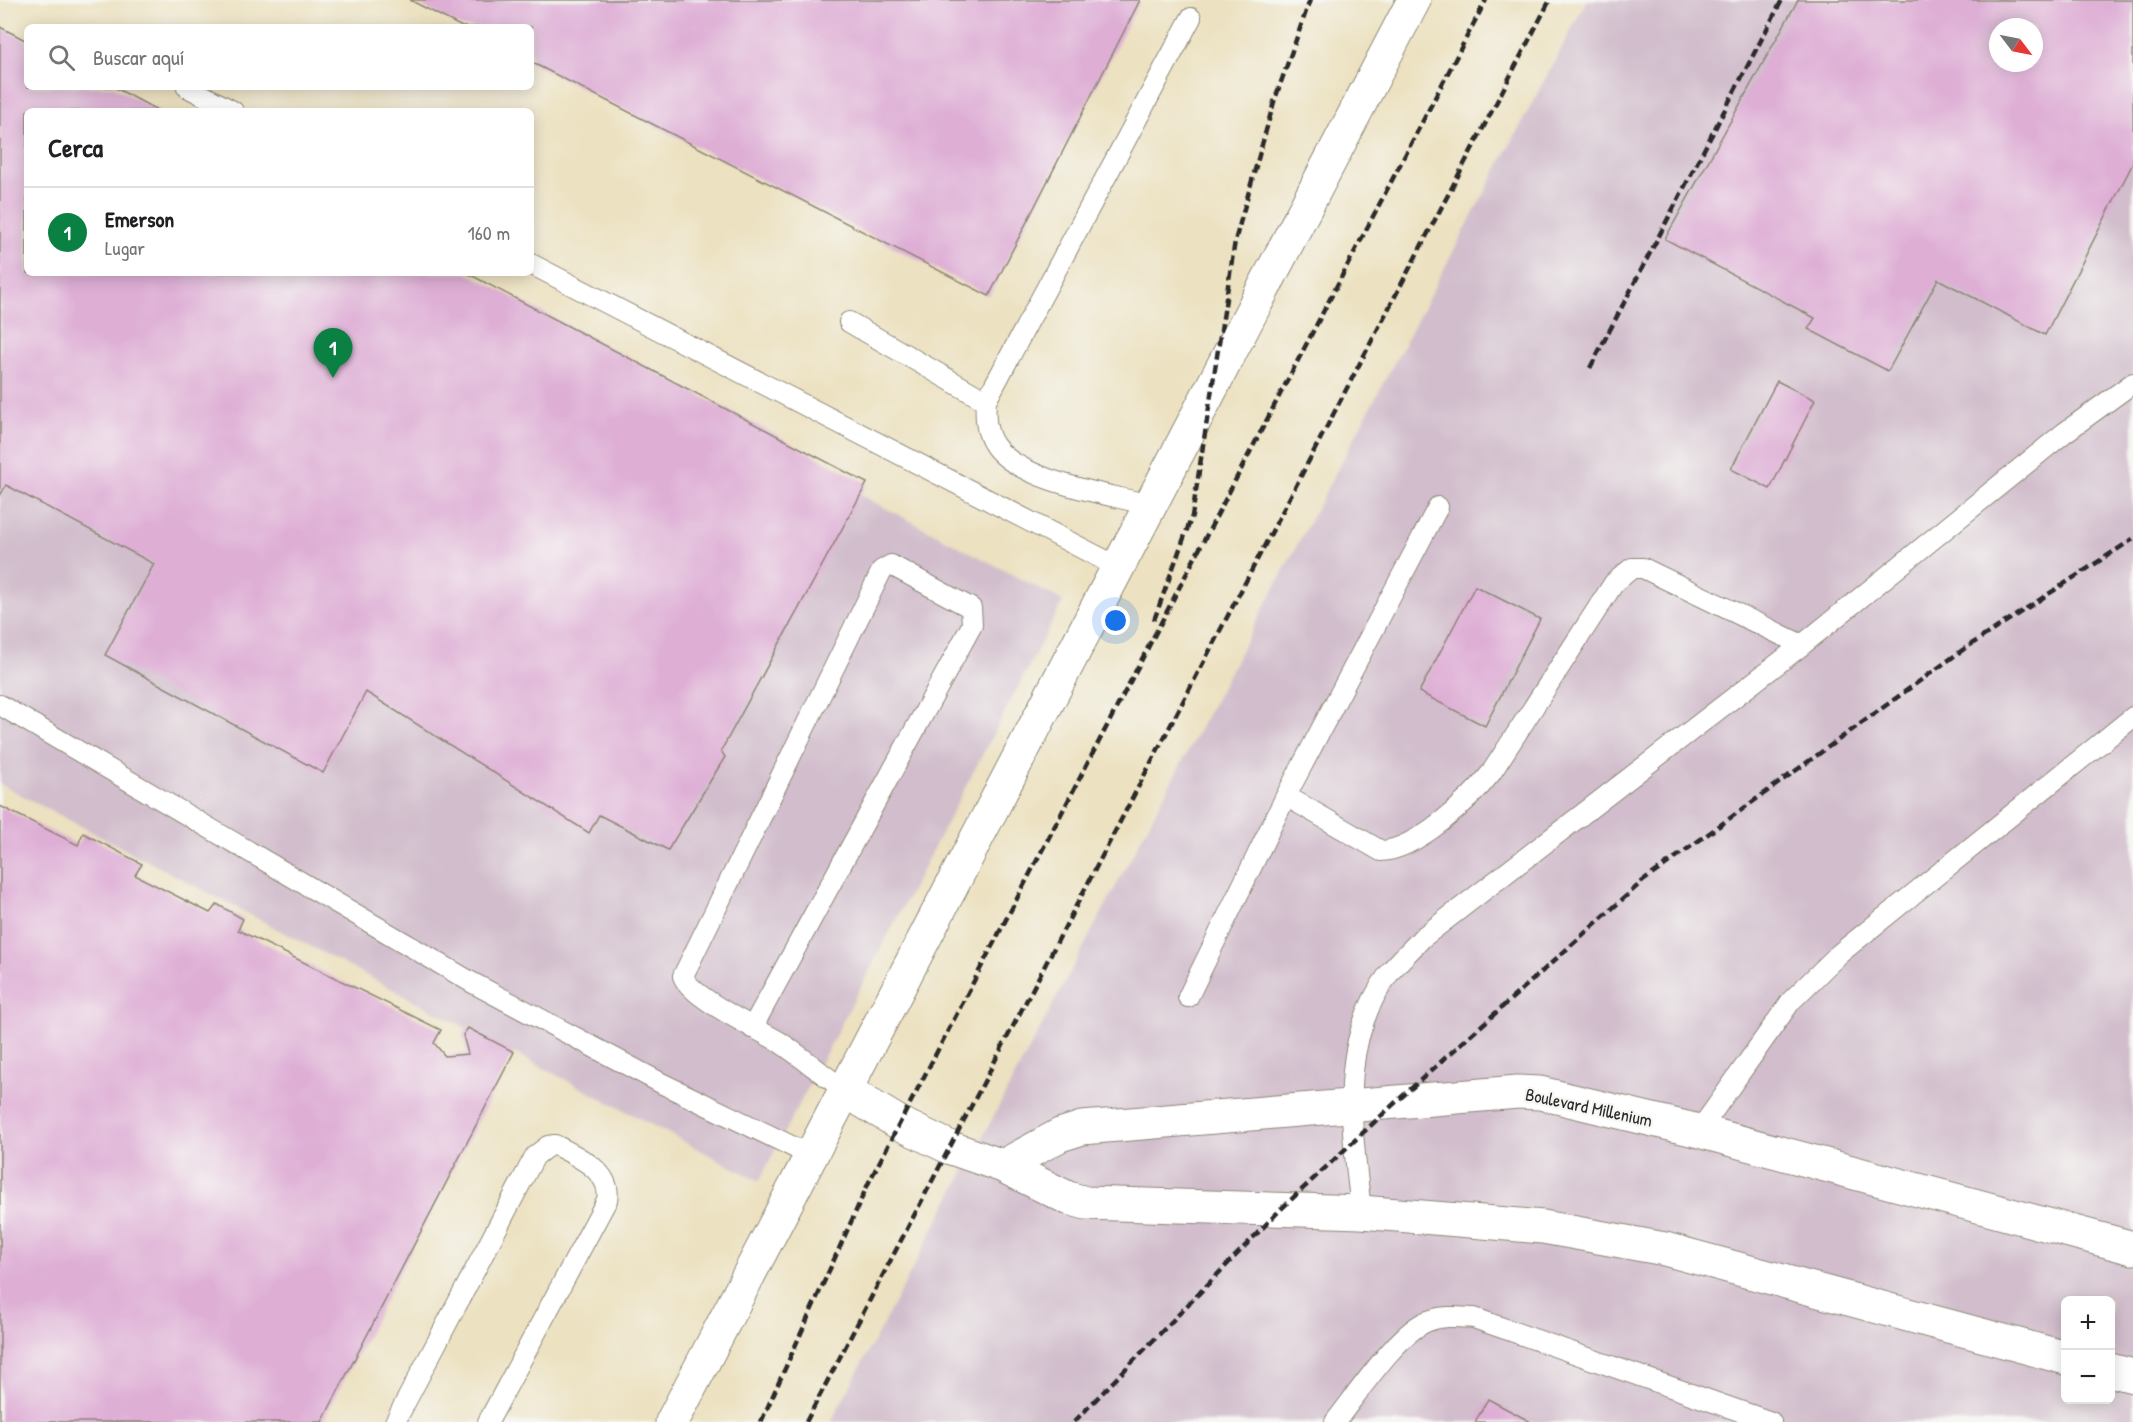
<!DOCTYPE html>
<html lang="es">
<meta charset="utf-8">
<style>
:root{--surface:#fff;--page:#f2f2f2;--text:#202124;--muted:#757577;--line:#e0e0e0;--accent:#0b8043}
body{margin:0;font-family:"Patrick Hand",sans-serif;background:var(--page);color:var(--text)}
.controls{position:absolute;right:18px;bottom:18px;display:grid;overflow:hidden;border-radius:9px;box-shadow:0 3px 15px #0003}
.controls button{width:54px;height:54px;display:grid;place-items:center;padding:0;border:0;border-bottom:2px solid var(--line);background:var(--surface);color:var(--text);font:30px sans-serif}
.compass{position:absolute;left:1989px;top:18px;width:54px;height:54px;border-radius:50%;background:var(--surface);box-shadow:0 3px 15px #0003;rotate:122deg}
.you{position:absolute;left:1116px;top:621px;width:21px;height:21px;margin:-15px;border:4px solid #fff;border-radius:50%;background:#1a73e8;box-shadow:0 0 0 9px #1a73e833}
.badge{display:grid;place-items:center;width:39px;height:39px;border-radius:50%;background:var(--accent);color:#fff;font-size:20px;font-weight:700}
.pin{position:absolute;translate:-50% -50px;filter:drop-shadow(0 2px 3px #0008)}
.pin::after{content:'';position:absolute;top:32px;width:21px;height:18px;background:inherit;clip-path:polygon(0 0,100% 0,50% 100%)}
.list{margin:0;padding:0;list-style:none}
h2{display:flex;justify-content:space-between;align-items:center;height:78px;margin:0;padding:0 24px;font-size:26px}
h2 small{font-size:20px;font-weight:400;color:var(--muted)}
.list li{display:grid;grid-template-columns:39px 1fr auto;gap:18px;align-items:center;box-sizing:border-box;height:90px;padding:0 24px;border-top:2px solid var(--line)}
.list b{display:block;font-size:22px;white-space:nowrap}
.list p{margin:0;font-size:20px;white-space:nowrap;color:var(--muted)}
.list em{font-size:20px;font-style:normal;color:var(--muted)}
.icon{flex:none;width:33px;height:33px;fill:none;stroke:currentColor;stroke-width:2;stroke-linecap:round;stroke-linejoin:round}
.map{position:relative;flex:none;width:2133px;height:1422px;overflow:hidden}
.search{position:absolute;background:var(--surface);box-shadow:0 3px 15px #0003;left:24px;top:24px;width:510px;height:66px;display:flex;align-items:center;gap:15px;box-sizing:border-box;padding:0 21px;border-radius:9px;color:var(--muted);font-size:22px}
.panel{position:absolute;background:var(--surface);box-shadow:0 3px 15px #0003;left:24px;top:108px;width:510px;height:168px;border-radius:9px}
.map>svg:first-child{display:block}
.industrial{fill:#d1bdcc;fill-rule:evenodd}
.building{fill:#deaed5;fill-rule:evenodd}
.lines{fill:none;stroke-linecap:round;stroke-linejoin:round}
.lane-casing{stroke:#8c8676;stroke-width:22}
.street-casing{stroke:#8c8676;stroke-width:35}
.secondary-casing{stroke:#8c8676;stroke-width:35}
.lane{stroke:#fff;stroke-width:20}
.street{stroke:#fff;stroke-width:33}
.secondary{stroke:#fff;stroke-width:33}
.rail{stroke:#2b2b2b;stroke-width:4.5;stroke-dasharray:9 4.5;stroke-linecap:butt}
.labels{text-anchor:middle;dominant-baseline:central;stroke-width:4.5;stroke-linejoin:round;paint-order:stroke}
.street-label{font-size:18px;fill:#2b2b2b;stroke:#f6f6f2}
</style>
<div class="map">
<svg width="2133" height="1422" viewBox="0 0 2133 1422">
<rect width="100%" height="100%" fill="#f6f6f2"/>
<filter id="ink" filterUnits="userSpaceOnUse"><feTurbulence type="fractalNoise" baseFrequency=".0167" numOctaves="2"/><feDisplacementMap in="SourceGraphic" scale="12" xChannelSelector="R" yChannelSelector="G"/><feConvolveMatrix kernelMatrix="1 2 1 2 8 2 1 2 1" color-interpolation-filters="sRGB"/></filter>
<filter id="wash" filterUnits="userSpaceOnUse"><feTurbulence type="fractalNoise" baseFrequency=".008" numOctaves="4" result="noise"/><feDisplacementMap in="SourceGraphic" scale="24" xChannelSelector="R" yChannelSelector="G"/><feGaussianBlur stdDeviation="1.35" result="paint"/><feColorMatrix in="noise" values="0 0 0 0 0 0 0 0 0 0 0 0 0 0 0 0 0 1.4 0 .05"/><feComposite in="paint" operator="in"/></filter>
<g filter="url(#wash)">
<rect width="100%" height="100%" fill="#ece1c0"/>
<path class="industrial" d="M1587 0H2133V1422H831ZM1998 27H2034V63H1998ZM2066 1300H2110V1400H2066Z
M0 44 27 87V273H437L1063 601 759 1181 0 784Z"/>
<g id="blocks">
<path class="building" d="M410 0H1140L989 296 531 62V27H462Z
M1798 0H2133V163L2045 335 1938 279 1888 371 1808 329 1815 318 1665 239ZM1998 27H2034V63H1998Z
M0 27 27 41V87H114L159 111H27V273H467L867 483 721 751 725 757 668 850 599 815 589 833 366 692 323 773 105 655 154 564 6 485 0 496Z
M1777 381 1815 400 1770 489 1731 469Z
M1475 586 1540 619 1485 726 1419 692Z
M0 806 78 845 83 833 142 864 135 875 210 913 217 904 243 919 238 930 441 1030 434 1043 445 1056 468 1054 463 1035 468 1028 514 1052 322 1422H0Z
M1488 1399 1531 1422H1475Z"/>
</g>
</g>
<g filter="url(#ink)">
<use href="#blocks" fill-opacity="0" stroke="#8c8676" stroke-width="1.5"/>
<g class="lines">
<defs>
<path id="lane" d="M187 87 233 111
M531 264 1118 567
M849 322 986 401
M1150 505C1108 494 1021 482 995 446 985 432 985 416 986 401L1191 18
M0 705 471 982 663 1084 812 1156
M1286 796 1381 851C1416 850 1471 799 1491 773L1614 583 1632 568H1643L1802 645
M1188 997 1286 796 1438 507
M752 1028 972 625 971 608 891 565 882 570 683 976C690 997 757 1029 778 1041 801 1056 823 1075 846 1091
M1699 1131 1791 1001 1839 954 2133 717
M1361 1212C1353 1127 1335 1046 1390 972 1400 960 1412 949 1422 938L1802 645 2064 433 2133 383
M395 1422 535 1156 548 1146 555 1145C577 1156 613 1172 607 1200L488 1422
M1335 1422C1356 1396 1399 1331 1428 1321 1443 1315 1458 1317 1474 1318L1771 1422"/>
<path id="street" d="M846 1091 901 1124 951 1148 1003 1166 1068 1198 1086 1203 1361 1212 1543 1227 1665 1249 2066 1358
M1003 1166 1060 1135 1082 1128 1518 1092 1540 1093 1699 1131 2133 1248
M2110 1370 2133 1376"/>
<path id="secondary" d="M672 1422 1414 0"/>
</defs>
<use href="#lane" class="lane-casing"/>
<use href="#street" class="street-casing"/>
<use href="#secondary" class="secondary-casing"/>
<use href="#lane" class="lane"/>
<use href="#street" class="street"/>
<use href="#secondary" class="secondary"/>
<path class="rail" d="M1590 368 1782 0
M1154 620 1192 516 1235 241 1274 102 1310 0
M761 1422 869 1182 1486 0
M806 1422 1550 0
M1074 1422 1281 1209 1396 1102 1643 881 1964 649 2133 539"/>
</g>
</g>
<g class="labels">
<g class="street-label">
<text transform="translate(1589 1107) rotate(12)">Boulevard Millenium</text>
</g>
</g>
</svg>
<div class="controls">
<button>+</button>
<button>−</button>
</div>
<svg class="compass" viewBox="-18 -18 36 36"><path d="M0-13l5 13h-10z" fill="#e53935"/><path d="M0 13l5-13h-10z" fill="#757577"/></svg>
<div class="you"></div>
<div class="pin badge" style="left:333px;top:378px">1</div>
<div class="search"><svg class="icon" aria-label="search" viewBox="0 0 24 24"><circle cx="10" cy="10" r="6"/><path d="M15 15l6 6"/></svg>Buscar aquí</div>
<section class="panel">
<h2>Cerca<small></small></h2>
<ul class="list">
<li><span class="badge">1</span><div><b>Emerson</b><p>Lugar</p></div><em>160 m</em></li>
</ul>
</section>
</div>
